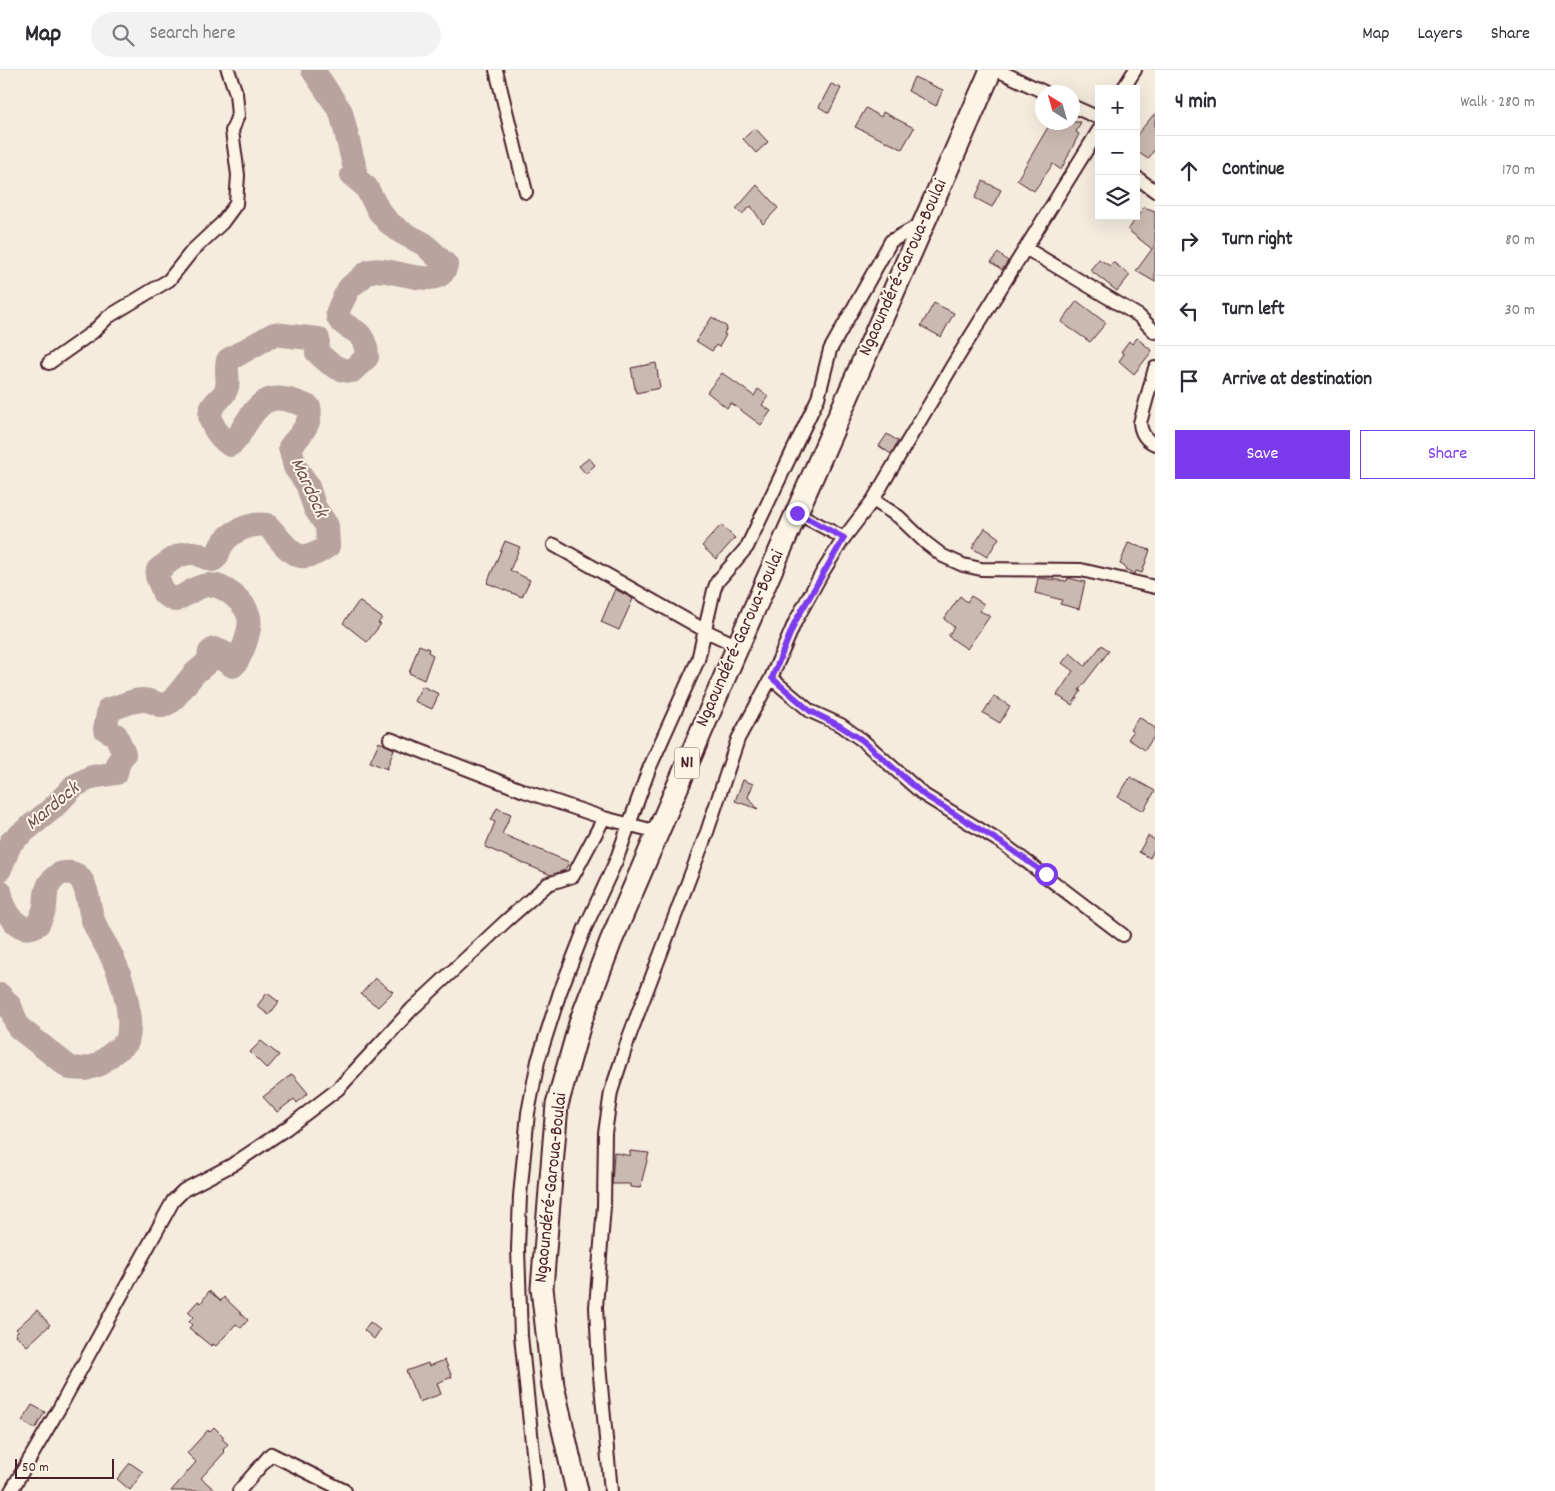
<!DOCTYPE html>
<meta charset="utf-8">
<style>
:root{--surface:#fff;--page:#f2f2f3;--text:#2b2b33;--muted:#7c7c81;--line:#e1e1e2;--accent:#7c3aed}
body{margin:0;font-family:Dekko,sans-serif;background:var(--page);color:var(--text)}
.controls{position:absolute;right:15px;top:15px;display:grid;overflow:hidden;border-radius:0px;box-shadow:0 5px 20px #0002}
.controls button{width:45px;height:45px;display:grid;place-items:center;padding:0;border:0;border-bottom:1px solid var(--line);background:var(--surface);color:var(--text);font:25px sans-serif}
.compass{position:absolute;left:1035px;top:15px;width:45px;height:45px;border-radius:50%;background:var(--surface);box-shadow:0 5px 20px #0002;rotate:323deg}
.scale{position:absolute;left:15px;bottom:12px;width:99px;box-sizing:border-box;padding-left:5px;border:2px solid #4a1f2b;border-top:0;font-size:14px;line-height:18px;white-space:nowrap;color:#4a1f2b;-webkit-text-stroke:4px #fcf5e5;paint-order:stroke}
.stop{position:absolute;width:15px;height:15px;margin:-11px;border:4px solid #7c3aed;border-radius:50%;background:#fff}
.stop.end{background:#7c3aed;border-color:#fff;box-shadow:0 1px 5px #0008}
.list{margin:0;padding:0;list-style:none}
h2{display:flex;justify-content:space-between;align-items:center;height:65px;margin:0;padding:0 20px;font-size:21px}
h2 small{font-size:16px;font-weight:400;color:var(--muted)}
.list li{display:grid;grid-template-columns:32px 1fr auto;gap:15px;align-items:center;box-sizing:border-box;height:70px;padding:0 20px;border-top:1px solid var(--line)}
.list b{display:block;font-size:19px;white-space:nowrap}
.list em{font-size:16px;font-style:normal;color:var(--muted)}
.actions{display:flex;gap:10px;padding:15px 20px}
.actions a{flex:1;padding:11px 0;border:1px solid var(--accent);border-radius:0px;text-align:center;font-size:18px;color:var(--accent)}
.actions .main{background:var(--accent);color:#fff}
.icon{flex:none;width:28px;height:28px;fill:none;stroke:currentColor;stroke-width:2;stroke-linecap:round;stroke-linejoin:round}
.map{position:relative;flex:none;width:1155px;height:1421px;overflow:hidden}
header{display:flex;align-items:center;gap:30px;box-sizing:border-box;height:70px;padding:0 25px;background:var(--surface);border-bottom:1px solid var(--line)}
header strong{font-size:24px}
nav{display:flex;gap:28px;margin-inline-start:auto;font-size:18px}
.search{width:350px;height:45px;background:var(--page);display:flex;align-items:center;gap:12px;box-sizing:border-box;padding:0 18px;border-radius:28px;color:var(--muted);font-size:19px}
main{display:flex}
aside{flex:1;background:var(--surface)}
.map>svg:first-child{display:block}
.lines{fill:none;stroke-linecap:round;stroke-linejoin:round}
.river{stroke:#b8a39e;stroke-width:24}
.building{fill:#cab9b1;stroke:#4a1f2b}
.street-casing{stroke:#4a1f2b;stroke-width:16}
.highway-casing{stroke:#4a1f2b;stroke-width:25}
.street{stroke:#fcf5e5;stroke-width:12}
.highway{stroke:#fcf5e5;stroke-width:21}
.route{stroke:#7c3aed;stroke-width:6}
.labels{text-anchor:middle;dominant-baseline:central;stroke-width:4;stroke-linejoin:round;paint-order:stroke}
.shield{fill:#fcf5e5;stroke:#7f5f63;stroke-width:1}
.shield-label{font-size:18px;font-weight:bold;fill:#4a1f2b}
.street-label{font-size:19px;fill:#4a1f2b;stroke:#fcf5e5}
.water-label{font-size:20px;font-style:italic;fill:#704d53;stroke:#fcf5e5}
</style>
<header>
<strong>Map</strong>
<div class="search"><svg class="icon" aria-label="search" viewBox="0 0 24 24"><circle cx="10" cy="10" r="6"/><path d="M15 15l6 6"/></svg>Search here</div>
<nav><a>Map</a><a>Layers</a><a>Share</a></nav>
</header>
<main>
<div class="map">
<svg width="1155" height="1421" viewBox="0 0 1155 1421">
<rect width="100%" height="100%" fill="#f5ecde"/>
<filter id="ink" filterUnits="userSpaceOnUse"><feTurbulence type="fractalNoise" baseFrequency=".02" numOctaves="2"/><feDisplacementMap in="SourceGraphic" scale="10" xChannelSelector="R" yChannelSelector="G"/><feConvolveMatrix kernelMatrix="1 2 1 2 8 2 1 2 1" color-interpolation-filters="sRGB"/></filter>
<g filter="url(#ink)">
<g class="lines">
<path class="river" d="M0 799 11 772 53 738 74 716 92 707 116 703 119 691 124 684 116 665 105 659 109 639C131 634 139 623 162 636L172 631 194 604 208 592 210 582 214 579 224 583V590L233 596C241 589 252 558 249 547 246 533 224 514 209 515 194 516 188 525 175 530L164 524 157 506 158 500C169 492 179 482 194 483 200 484 206 489 213 490 218 487 218 482 221 476 229 462 251 452 267 455 289 478 296 500 328 476L327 456 315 438 307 414 295 397 290 377C299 366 313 353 309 337 273 322 262 325 242 360 237 368 238 369 230 375 220 368 204 349 213 336 218 329 225 326 227 317 229 309 225 299 228 290L274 264 318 269 317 282C327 292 337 301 352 301L367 287C367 279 365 272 360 265 354 258 335 254 338 241 339 237 346 224 348 220 350 216 355 213 359 210 362 207 365 204 368 202 387 193 439 225 446 195L424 174 401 162 388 152 379 141 366 117 352 105H355V99L341 42 313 0
M0 821C3 838 17 868 38 854 41 848 44 842 45 836 46 830 45 823 48 817 50 811 58 803 64 803 89 799 87 834 93 850 97 863 106 874 112 887 123 910 134 947 127 972L98 995 85 999 70 998 18 957 10 936 0 925"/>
</g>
<path class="building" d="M914 7 943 20 936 36 908 21Z
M831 14 841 18 829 43 819 37Z
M866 38 881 47 883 42 914 58 902 79 855 57Z
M1155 43V79L1148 89 1136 81V66Z
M1051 52H1081L1076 62 1079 64 1061 100 1053 94 1034 121 1017 110Z
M755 58 768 72 756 83 743 69Z
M983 111 1001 120 992 137 975 128Z
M757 115 778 138 763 154 751 136 742 144 736 139Z
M1144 137 1155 141V212L1136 201 1152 179 1128 160Z
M998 183 1008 191 1002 200 991 192Z
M1099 189 1110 196 1113 192 1130 205 1117 221 1090 200Z
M1077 231 1106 253 1090 272 1061 252Z
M934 233 954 243 941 267 921 256Z
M712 247 727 257 724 264 726 265 719 277 716 275 712 281 696 271Z
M1137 268 1152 281 1134 304 1119 291 1124 284 1121 282 1129 271 1132 274Z
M656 293 660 318 636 323 631 298Z
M722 303 754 326 758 319 768 326 762 335 771 341 761 355 731 333 727 338 707 322Z
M887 364 898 371 891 384 879 376Z
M589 388 595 395 586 404 579 396Z
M721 455 735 468 716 489 702 476Z
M985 458 999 468 987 487 972 478Z
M505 471 520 477 510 500 530 510 522 527 487 513Z
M1128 473 1150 480 1142 503 1136 501 1135 504 1125 499 1126 497 1120 494Z
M1038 508 1067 511 1068 508 1085 512 1079 539 1060 534 1062 530 1035 523Z
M615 519 633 529 619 560 601 552Z
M960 526 967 532 971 526 984 534 980 541 990 546 967 579 948 566 954 557 944 549Z
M359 531 382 548 378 553 381 554 367 572 343 553Z
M419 575 429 579 428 582 433 585 424 610 409 603Z
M1102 575 1109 581 1079 620 1081 621 1072 635 1057 625 1073 601 1062 593 1070 583 1085 596Z
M422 616 439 624 432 639 414 631Z
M994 626 1010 636 1000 653 983 643Z
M1139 647 1155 658V665L1145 680 1128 669 1133 662 1130 660Z
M379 672 394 679 387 699 370 692Z
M1130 707 1155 721 1143 741 1118 727Z
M743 710 753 714 748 727 758 739 735 731Z
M497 738 511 744 502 764 569 792 565 800 551 805 485 777 495 752 491 750Z
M1148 766 1155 770V778L1150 788 1139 782Z
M375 908 393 922 378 937 361 924Z
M267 923 279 932 269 945 257 936Z
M261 971 279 985 267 999 250 982Z
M292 1004 308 1023 297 1033 294 1029 277 1042 263 1027Z
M630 1081 649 1083 640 1118 630 1117V1114H612L614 1082 630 1086Z
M209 1221 221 1231 224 1227 248 1250 241 1258 236 1254 216 1276 213 1274 211 1276 189 1258 192 1255 189 1252 193 1247 188 1242 198 1231 201 1233Z
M37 1240 50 1255 27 1276 15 1264 18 1261 16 1259Z
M370 1252 380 1260 374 1269 364 1260Z
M445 1290 452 1307 437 1313 441 1324 419 1332 406 1301 428 1293 429 1296Z
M32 1335 45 1342 35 1359 22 1351Z
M214 1357 224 1367 222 1369 228 1374 223 1380 225 1382 201 1408 216 1421H171L196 1392 187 1383 208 1360 209 1362Z
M130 1393 143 1402 130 1420 117 1409Z"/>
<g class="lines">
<defs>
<path id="street" d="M496 0 526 122
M997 0 1044 22
M1123 19 1135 0
M1072 36 1099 48
M1136 107 1155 121
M1027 179 1139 246 1155 262
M49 293 93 262 108 247 169 210 192 181 222 153 236 134 238 105 232 61 238 45 236 23 228 0
M1155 298 1140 353C1141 363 1145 370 1155 374
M873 430 899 447 926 473 943 486 963 495 981 499 1081 500 1155 517
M797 443 844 468
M554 475 706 561 738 576
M771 608 810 641 841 655 862 670 924 725 1002 773 1123 865
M390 669 524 721 604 748
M11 1421 60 1337 173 1131 184 1120 232 1095 287 1058 338 1019 412 939 506 851 548 814 573 806 604 748 658 762
M239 1421 271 1384 345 1421
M537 1421 521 1266 518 1179 520 1126 528 1043 538 991 560 922 585 858 616 791 649 699 698 590 714 520 717 512 747 477 818 328 830 280 891 171 923 153
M611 1421 599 1295 596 1237 604 1136 605 1063 611 1022 629 967 707 762 738 669 771 608 795 552 822 503 844 468 873 430 951 298 1099 60"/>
<path id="highway" d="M577 1421 553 1316 542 1218 557 1035 581 950 611 871 738 576 991 0"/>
</defs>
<use href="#street" class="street-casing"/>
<use href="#highway" class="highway-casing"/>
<use href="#street" class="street"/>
<use href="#highway" class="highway"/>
</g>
</g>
<g class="lines" filter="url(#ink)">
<path class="route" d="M797 443 844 468 795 552 772 608 810 641 840 656 862 670 924 725 1002 773 1046 804"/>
</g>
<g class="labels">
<rect class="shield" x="674.5" y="677.5" width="25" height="31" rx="4"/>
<g class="shield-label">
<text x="687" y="693">N1</text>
</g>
<g class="street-label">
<text transform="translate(904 198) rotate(-66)">Ngaoundéré-Garoua-Boulai</text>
<text transform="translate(741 569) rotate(-66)">Ngaoundéré-Garoua-Boulai</text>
<text transform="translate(552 1118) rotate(-84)">Ngaoundéré-Garoua-Boulai</text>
</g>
<g class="water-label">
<text transform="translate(308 418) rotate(65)">Mardock</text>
<text transform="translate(53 737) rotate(-40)">Mardock</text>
</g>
</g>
</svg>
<div class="controls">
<button>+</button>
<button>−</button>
<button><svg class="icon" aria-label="layers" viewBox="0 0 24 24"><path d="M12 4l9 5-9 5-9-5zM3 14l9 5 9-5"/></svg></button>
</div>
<svg class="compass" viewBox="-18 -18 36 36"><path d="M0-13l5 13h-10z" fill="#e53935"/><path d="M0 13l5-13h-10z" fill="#7c7c81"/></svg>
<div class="scale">50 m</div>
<div class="stop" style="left:1046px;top:804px"></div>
<div class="stop end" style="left:797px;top:443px"></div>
</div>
<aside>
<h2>4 min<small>Walk · 280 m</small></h2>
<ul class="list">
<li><svg class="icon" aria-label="ahead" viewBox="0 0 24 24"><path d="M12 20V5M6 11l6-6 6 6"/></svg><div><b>Continue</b></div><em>170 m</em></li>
<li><svg class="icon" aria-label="right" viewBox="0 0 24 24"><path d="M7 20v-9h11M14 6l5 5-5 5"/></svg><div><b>Turn right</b></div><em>80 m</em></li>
<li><svg class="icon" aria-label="left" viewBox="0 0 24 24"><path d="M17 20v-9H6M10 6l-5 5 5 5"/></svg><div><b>Turn left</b></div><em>30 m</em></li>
<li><svg class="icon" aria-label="arrive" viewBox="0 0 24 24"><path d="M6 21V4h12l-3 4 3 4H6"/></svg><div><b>Arrive at destination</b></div></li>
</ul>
<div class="actions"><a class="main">Save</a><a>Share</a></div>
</aside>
</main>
